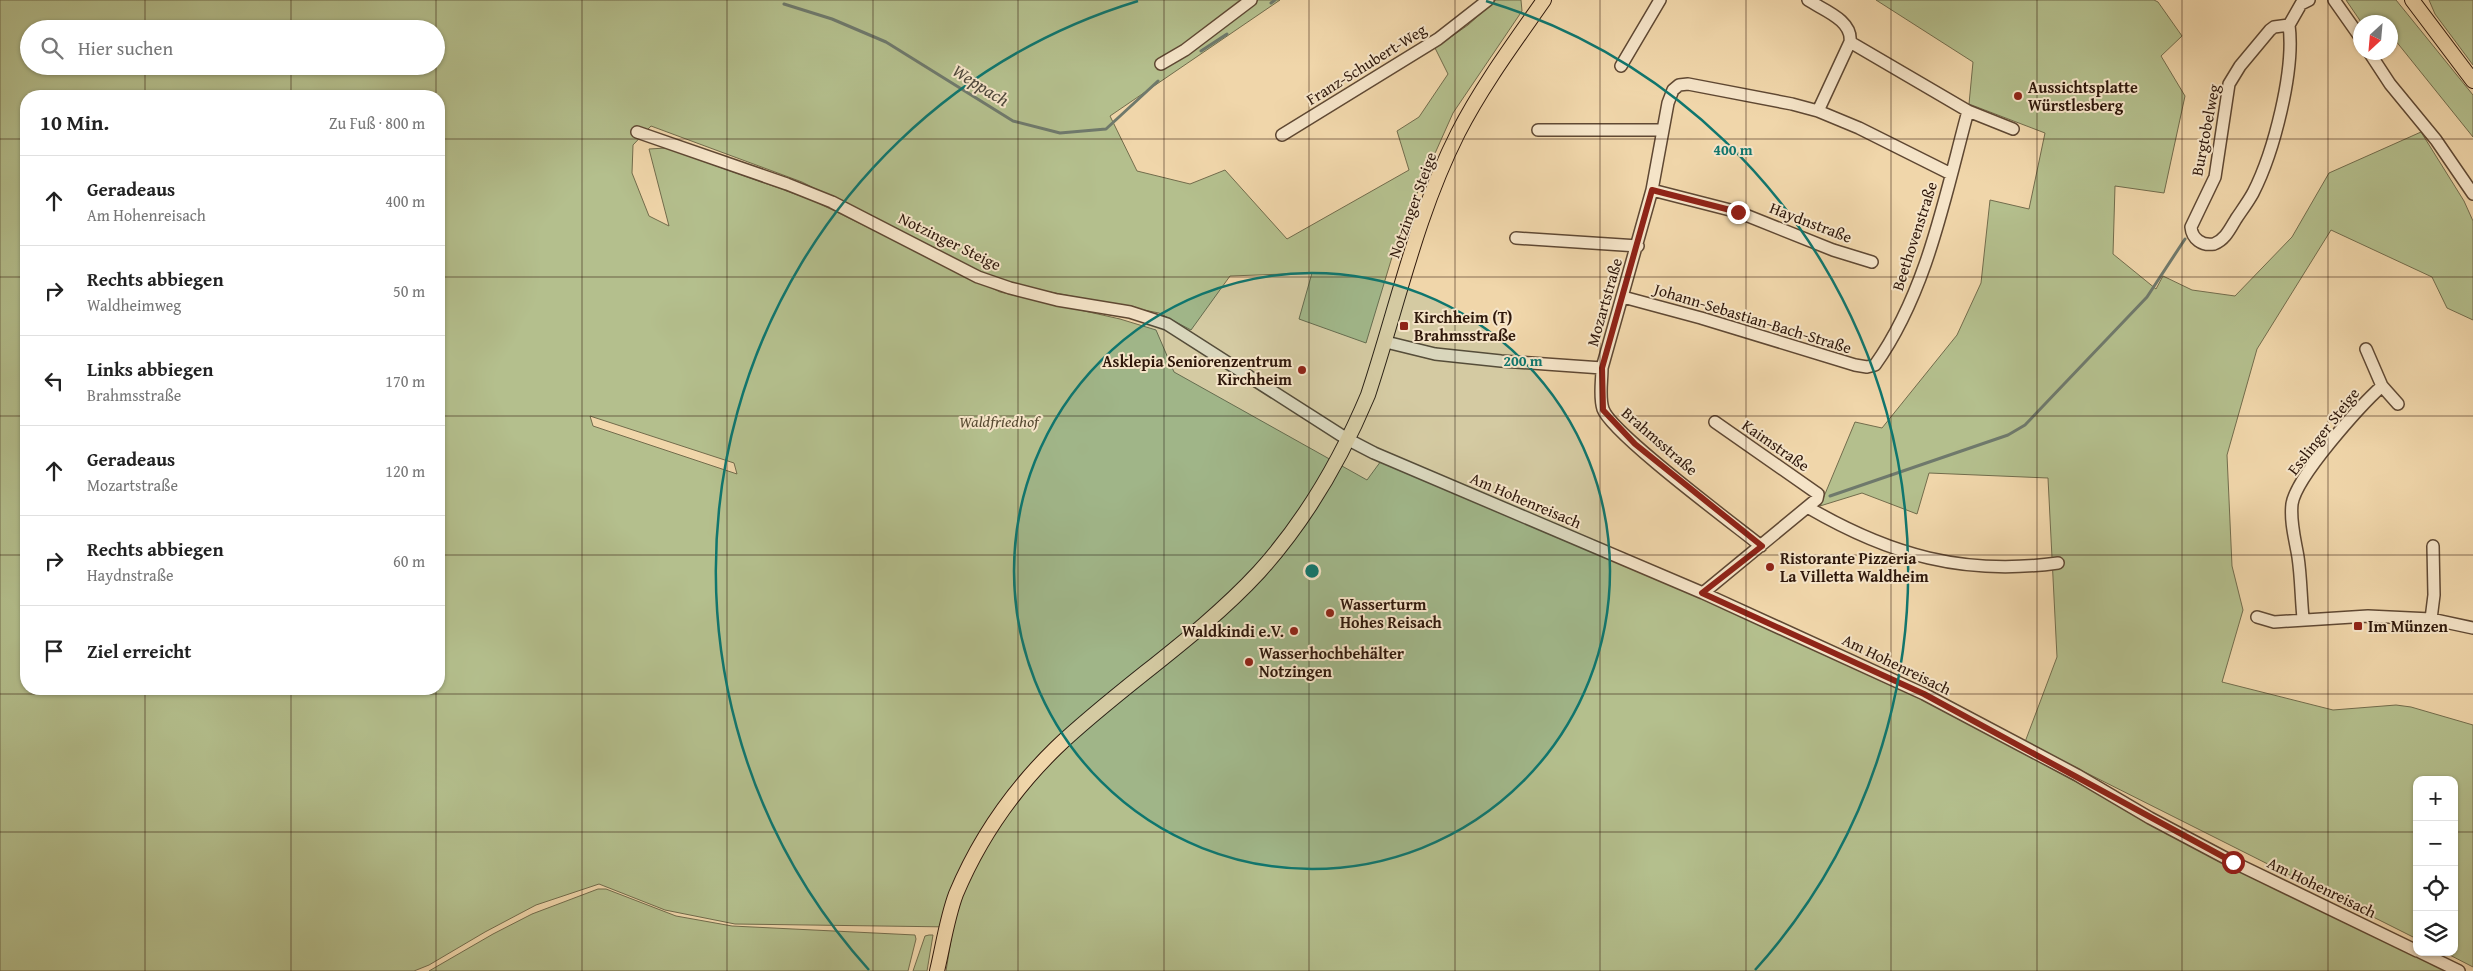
<!DOCTYPE html>
<html lang="de">
<meta charset="utf-8">
<style>
:root{--surface:#fff;--page:#f6f6f6;--text:#222;--muted:#767676;--line:#e0e0e0}
body{margin:0;font-family:"Gentium Book Plus",serif;background:var(--page);color:var(--text)}
.controls{position:absolute;right:15px;bottom:15px;display:grid;overflow:hidden;border-radius:10px;box-shadow:0 1px 4px #0004}
.controls button{width:45px;height:45px;display:grid;place-items:center;padding:0;border:0;border-bottom:1px solid var(--line);background:var(--surface);color:var(--text);font:25px sans-serif}
.compass{position:absolute;left:2353px;top:15px;width:45px;height:45px;border-radius:50%;background:var(--surface);box-shadow:0 1px 4px #0004;rotate:206deg}
.stop{position:absolute;width:15px;height:15px;margin:-11px;border:4px solid #8f2418;border-radius:50%;background:#fff}
.stop.end{background:#8f2418;border-color:#fff;box-shadow:0 1px 5px #0008}
.list{margin:0;padding:0;list-style:none}
h2{display:flex;justify-content:space-between;align-items:center;height:65px;margin:0;padding:0 20px;font-size:21px}
h2 small{font-size:16px;font-weight:400;color:var(--muted)}
.list li{display:grid;grid-template-columns:32px 1fr auto;gap:15px;align-items:center;box-sizing:border-box;height:90px;padding:0 20px;border-top:1px solid var(--line)}
.list b{display:block;font-size:19px;white-space:nowrap}
.list p{margin:0;font-size:16px;white-space:nowrap;color:var(--muted)}
.list em{font-size:16px;font-style:normal;color:var(--muted)}
.icon{flex:none;width:28px;height:28px;fill:none;stroke:currentColor;stroke-width:2;stroke-linecap:round;stroke-linejoin:round}
.map{position:relative;flex:none;width:2473px;height:971px;overflow:hidden}
.search{position:absolute;background:var(--surface);box-shadow:0 1px 4px #0004;left:20px;top:20px;width:425px;height:55px;display:flex;align-items:center;gap:12px;box-sizing:border-box;padding:0 18px;border-radius:28px;color:var(--muted);font-size:19px}
.panel{position:absolute;background:var(--surface);box-shadow:0 1px 4px #0004;left:20px;top:90px;width:425px;height:605px;border-radius:20px}
.map>svg:first-child{display:block}
.green{fill:#b4bf8d;stroke:#726c4c;fill-rule:evenodd}
.lines{fill:none;stroke-linecap:round;stroke-linejoin:round}
.stream{stroke:#6f796c;stroke-width:3}
.minor-casing{stroke:#5f4833;stroke-width:14}
.major-casing{stroke:#2f180b;stroke-width:16}
.minor{stroke:#f5e4c8;stroke-width:11}
.major{stroke:#f0d6aa;stroke-width:14}
.route{stroke:#8f2418;stroke-width:6}
.grid{fill:none;stroke:#2f180b;stroke-width:1;stroke-opacity:0.55}
.ring{fill:none;stroke:#0f766e;stroke-width:2.5}
.poi-dot{fill:#8f2418;stroke:#f5e4c8;stroke-width:2}
.labels{text-anchor:middle;dominant-baseline:central;stroke-width:4;stroke-linejoin:round;paint-order:stroke}
.street-label{font-size:16px;fill:#2f180b;stroke:#f5e4c8}
.poi-label{font-size:16px;font-weight:bold;fill:#2f180b;stroke:#f5e4c8;text-anchor:start}
.park-label{font-size:16px;font-style:italic;fill:#574a32;stroke:#f5e4c8}
.water-label{font-size:18px;font-style:italic;fill:#4f483c;stroke:#f5e4c8}
.centre{fill:#0f766e;stroke:#f5e4c8;stroke-width:2.5}
.ring-label{font-size:15px;text-anchor:middle;font-weight:bold;fill:#0f766e;stroke:#f5e4c8;stroke-width:4;stroke-linejoin:round;paint-order:stroke}
</style>
<div class="map">
<svg width="2473" height="971" viewBox="0 0 2473 971">
<rect width="100%" height="100%" fill="#f0d6aa"/>
<filter id="stains"><feTurbulence type="fractalNoise" baseFrequency=".004" numOctaves="4"/><feColorMatrix values="0 0 0 0 .2 0 0 0 0 .09 0 0 0 0 .02 0 0 0 .5 -.17"/></filter>
<radialGradient id="worn" r=".72"><stop offset=".6" stop-color="#630" stop-opacity="0"/><stop offset="1" stop-color="#630" stop-opacity=".3"/></radialGradient>
<path class="green" d="M0 0H1280L1110 116 1137 171 1190 184 1225 170 1287 239 1409 170 1397 131 1419 117 1448 74 1435 48 1468 25 1496 0H1521L1522 11 1453 113 1399 234 1366 343 1299 319 1312 273 1230 276 1191 330 1159 313 998 282 802 182 651 126 633 145 632 173 649 216 669 226 649 149 666 148 812 200 1000 292 1120 319 1156 330 1174 372 1367 480 1381 461 1847 657 2190 844 2449 971H946L953 927 735 924 665 910 599 884 536 905 485 932 429 965 414 971H0ZM29 29H436V66H29ZM26 96H439V689H26ZM590 416 734 463 737 474 593 426Z
M1876 0H2154L2158 2 2182 36 2161 56 2185 96 2164 193 2115 186 2113 254 2156 289 2163 276 2192 290 2235 296 2292 237 2329 173 2421 132 2464 201 2473 221V320L2447 308 2432 277 2331 230 2257 349 2227 455 2232 566 2243 610 2222 682 2333 710 2396 705 2411 707 2473 725V967L2444 952H2454V780H2417V939L2025 742 2057 657 2048 478 1929 473 1917 514 1862 493 1820 506 1855 422 1882 428 1957 335 1981 283 1990 200 2029 209 2045 133 1969 104 1973 62Z
M2346 0H2396L2473 95V137L2391 35 2390 22H2361Z
M2429 0H2473V65L2435 14Z
M598 889H606L676 916 732 926 915 935 916 939 908 971H429L493 934 532 914Z
M929 935H933L927 971H913L925 936Z"/>
<g class="lines">
<path class="stream" d="M1271 3 1275 0
M784 4 832 19 886 42 1013 121 1060 133 1106 129 1158 81
M1201 51 1227 34
M1830 496 2008 435 2025 425 2147 297 2185 239"/>
<defs>
<path id="minor" d="M1808 0C1823 10 1853 20 1850 42L1818 111
M2334 0 2360 37
M2289 25C2295 70 2274 152 2253 193 2248 202 2242 210 2236 219 2230 229 2225 240 2214 244 2202 246 2192 239 2191 227L2215 177 2229 84 2240 66 2270 30 2274 27Z
M2289 25 2301 4 2309 0
M2369 52 2390 84 2436 140 2473 194
M1161 64 1185 50 1251 0
M1621 66 1660 0
M1968 111 2013 129
M1538 130H1662
M637 132 787 184 832 202 978 277 1010 288 1057 300 1130 312 1167 324 1347 439 1374 453 1703 593 1924 694 2077 775 2150 818 2233 862 2417 951
M1282 135 1438 39 1488 0
M1652 190 1738 212 1833 250 1872 262
M1516 238 1638 246
M1623 297 1701 318 1855 365 1867 367 1875 365C1927 292 1945 196 1968 111L1850 42
M1386 342 1435 354 1501 361 1602 368C1602 381 1599 397 1603 409 1611 433 1735 525 1761 546
M2366 349 2382 386 2398 404
M1602 368 1652 190 1668 103 1673 90 1679 85 1688 84 1792 104 1818 111 1859 128 1951 174
M1809 508C1890 555 1964 576 2058 563
M1703 593 1817 499 1818 494 1715 422
M2257 617 2274 622 2368 616 2431 619 2473 628
M2303 618C2301 598 2301 577 2298 557 2295 539 2290 522 2292 504 2296 477 2360 406 2382 386
M2431 619 2434 595 2433 546
M2420 952 2459 971"/>
<path id="major" d="M2412 0 2473 81
M937 971C943 946 947 918 956 894 979 839 1014 789 1056 748 1121 686 1198 638 1259 572 1305 521 1342 457 1368 395 1397 308 1416 216 1458 133 1482 86 1514 43 1544 0"/>
</defs>
<use href="#minor" class="minor-casing"/>
<use href="#major" class="major-casing"/>
<use href="#minor" class="minor"/>
<use href="#major" class="major"/>
</g>
<g class="lines">
<path class="route" d="M1738 212 1652 190 1602 368 1603 410 1635 444 1762 546 1702 593 1924 694 2233 862"/>
</g>
<path class="grid" d="M145 0V29M291 0V29M436 0V96M582 0V971M727 0V971M873 0V971M1018 0V971M1164 0V971M1309 0V971M1455 0V971M1600 0V971M1746 0V971M1891 0V971M2037 0V971M2182 0V971M2328 0V971M145 66V96M291 66V96M0 139H26M439 139H2473M0 277H26M439 277H2473M0 416H26M439 416H2473M0 555H26M439 555H2473M145 689V971M291 689V971M436 689V971M0 694H2473M0 832H2417M2454 832H2473"/>
<circle cx="1312" cy="571" r="298" fill="#0f766e" fill-opacity=".12"/>
<g class="ring">
<circle cx="1312" cy="571" r="298"/>
<path d="M869 970A596 596 0 0 1 1138 1M1486 1A596 596 0 0 1 1755 970"/>
</g>
<g class="poi-dot">
<circle cx="2018" cy="96" r="5"/>
<rect x="1399" y="321" width="10" height="10" rx="2.5"/>
<circle cx="1302" cy="370" r="5"/>
<circle cx="1770" cy="567" r="5"/>
<circle cx="1330" cy="613" r="5"/>
<rect x="2353" y="621" width="10" height="10" rx="2.5"/>
<circle cx="1294" cy="631" r="5"/>
<circle cx="1249" cy="662" r="5"/>
</g>
<g class="labels">
<g class="street-label">
<text transform="translate(1366 64) rotate(-32)">Franz-Schubert-Weg</text>
<text transform="translate(2205 130) rotate(-79)">Burgtobelweg</text>
<text transform="translate(1412 205) rotate(-70)">Notzinger Steige</text>
<text transform="translate(1811 222) rotate(21)">Haydnstraße</text>
<text transform="translate(1914 236) rotate(-72)">Beethovenstraße</text>
<text transform="translate(950 241) rotate(26)">Notzinger Steige</text>
<text transform="translate(1604 302) rotate(-74)">Mozartstraße</text>
<text transform="translate(1753 318) rotate(17)">Johann-Sebastian-Bach-Straße</text>
<text transform="translate(2323 431) rotate(-52)">Esslinger Steige</text>
<text transform="translate(1660 441) rotate(41)">Brahmsstraße</text>
<text transform="translate(1776 445) rotate(35)">Kaimstraße</text>
<text transform="translate(1526 500) rotate(23)">Am Hohenreisach</text>
<text transform="translate(1897 664) rotate(26)">Am Hohenreisach</text>
<text transform="translate(2322 887) rotate(26)">Am Hohenreisach</text>
</g>
<g class="poi-label">
<text x="2028" y="87">Aussichtsplatte<tspan x="2028" dy="18">Würstlesberg</tspan></text>
<text x="1414" y="317">Kirchheim (T)<tspan x="1414" dy="18">Brahmsstraße</tspan></text>
<text x="1292" y="361" text-anchor="end">Asklepia Seniorenzentrum<tspan x="1292" dy="18">Kirchheim</tspan></text>
<text x="1780" y="558">Ristorante Pizzeria<tspan x="1780" dy="18">La Villetta Waldheim</tspan></text>
<text x="1340" y="604">Wasserturm<tspan x="1340" dy="18">Hohes Reisach</tspan></text>
<text x="2368" y="626">Im Münzen</text>
<text x="1284" y="631" text-anchor="end">Waldkindi e.V.</text>
<text x="1259" y="653">Wasserhochbehälter<tspan x="1259" dy="18">Notzingen</tspan></text>
</g>
<g class="park-label">
<text x="999" y="421">Waldfriedhof</text>
</g>
<g class="water-label">
<text transform="translate(981 85) rotate(32)">Weppach</text>
</g>
</g>
<circle cx="1312" cy="571" r="8" class="centre"/>
<g class="ring-label">
<text x="1733" y="155">400 m</text>
<text x="1523" y="366">200 m</text>
</g>
<rect width="100%" height="100%" filter="url(#stains)"/>
<rect width="100%" height="100%" fill="url(#worn)"/>
</svg>
<div class="controls">
<button>+</button>
<button>−</button>
<button><svg class="icon" aria-label="locate" viewBox="0 0 24 24"><circle cx="12" cy="12" r="6"/><path d="M12 2v4M12 18v4M2 12h4M18 12h4"/></svg></button>
<button><svg class="icon" aria-label="layers" viewBox="0 0 24 24"><path d="M12 4l9 5-9 5-9-5zM3 14l9 5 9-5"/></svg></button>
</div>
<svg class="compass" viewBox="-18 -18 36 36"><path d="M0-13l5 13h-10z" fill="#e53935"/><path d="M0 13l5-13h-10z" fill="#767676"/></svg>
<div class="stop" style="left:2233px;top:862px"></div>
<div class="stop end" style="left:1738px;top:212px"></div>
<div class="search"><svg class="icon" aria-label="search" viewBox="0 0 24 24"><circle cx="10" cy="10" r="6"/><path d="M15 15l6 6"/></svg>Hier suchen</div>
<section class="panel">
<h2>10 Min.<small>Zu Fuß · 800 m</small></h2>
<ul class="list">
<li><svg class="icon" aria-label="ahead" viewBox="0 0 24 24"><path d="M12 20V5M6 11l6-6 6 6"/></svg><div><b>Geradeaus</b><p>Am Hohenreisach</p></div><em>400 m</em></li>
<li><svg class="icon" aria-label="right" viewBox="0 0 24 24"><path d="M7 20v-9h11M14 6l5 5-5 5"/></svg><div><b>Rechts abbiegen</b><p>Waldheimweg</p></div><em>50 m</em></li>
<li><svg class="icon" aria-label="left" viewBox="0 0 24 24"><path d="M17 20v-9H6M10 6l-5 5 5 5"/></svg><div><b>Links abbiegen</b><p>Brahmsstraße</p></div><em>170 m</em></li>
<li><svg class="icon" aria-label="ahead" viewBox="0 0 24 24"><path d="M12 20V5M6 11l6-6 6 6"/></svg><div><b>Geradeaus</b><p>Mozartstraße</p></div><em>120 m</em></li>
<li><svg class="icon" aria-label="right" viewBox="0 0 24 24"><path d="M7 20v-9h11M14 6l5 5-5 5"/></svg><div><b>Rechts abbiegen</b><p>Haydnstraße</p></div><em>60 m</em></li>
<li><svg class="icon" aria-label="arrive" viewBox="0 0 24 24"><path d="M6 21V4h12l-3 4 3 4H6"/></svg><div><b>Ziel erreicht</b></div></li>
</ul>
</section>
</div>
